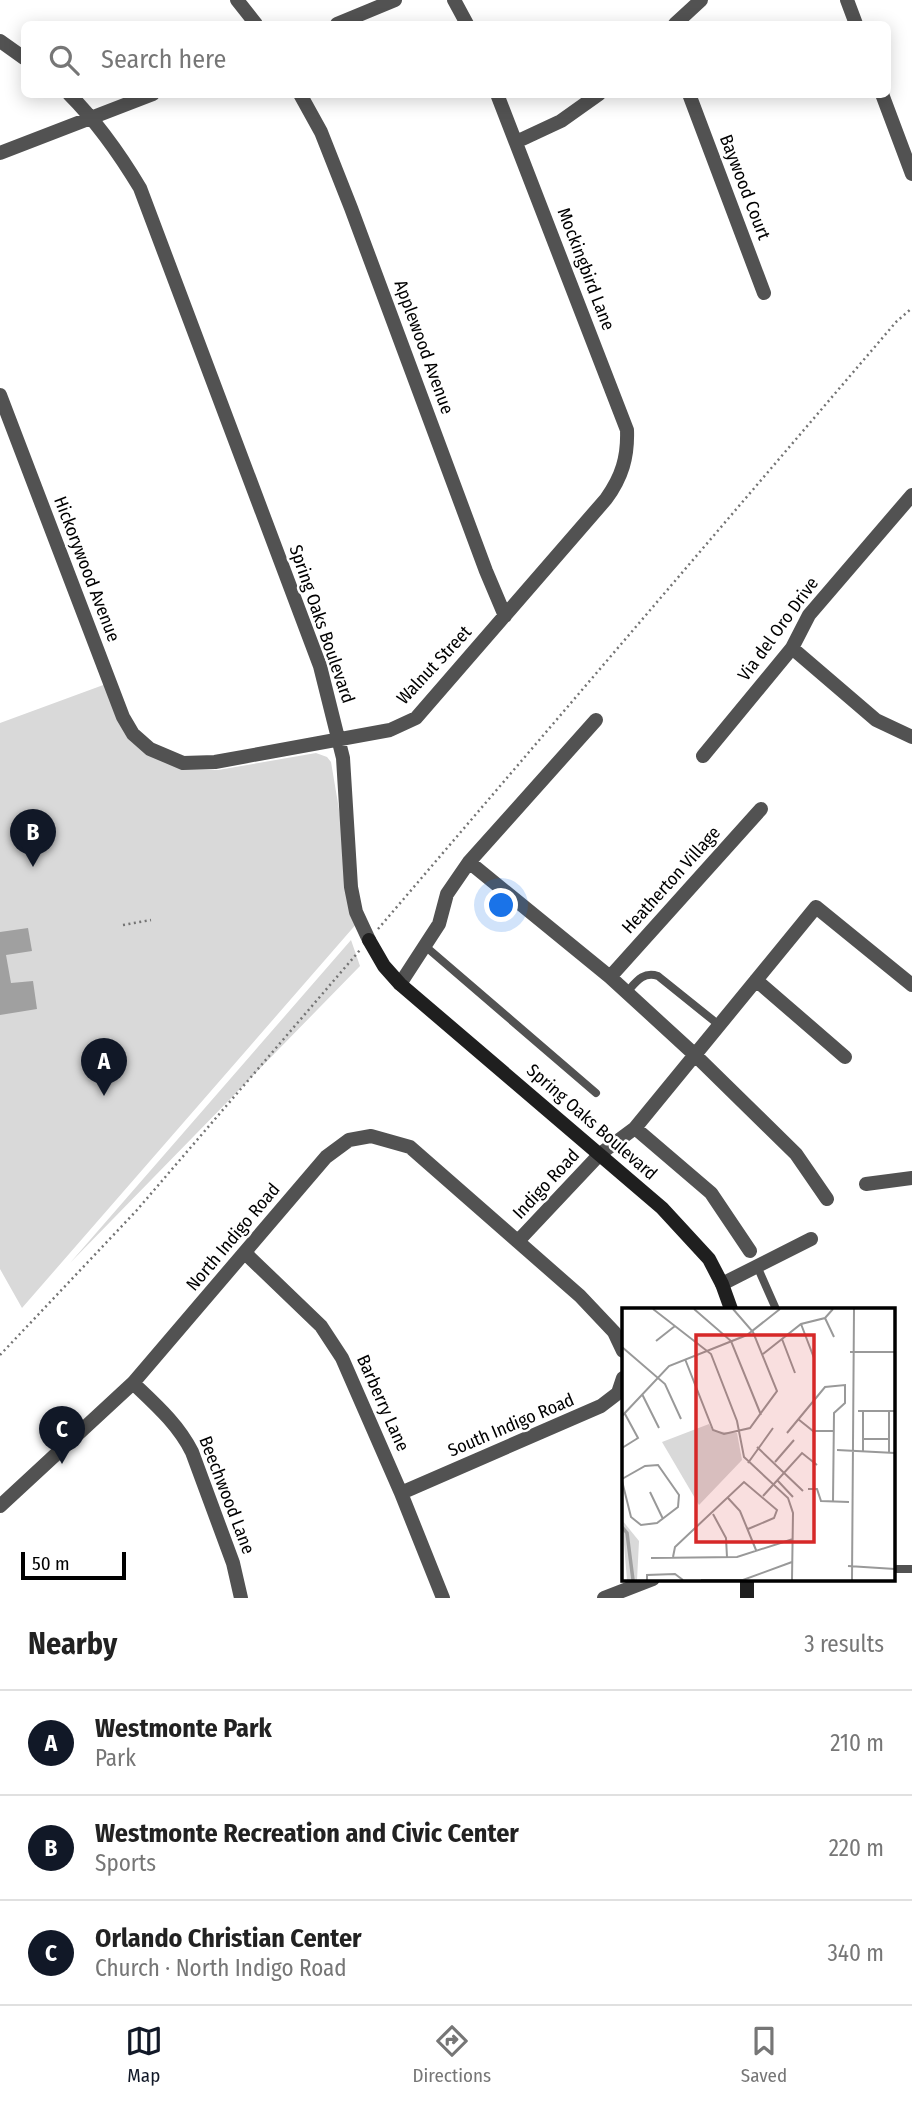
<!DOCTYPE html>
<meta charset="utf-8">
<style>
:root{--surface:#fff;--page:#f2f2f2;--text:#222;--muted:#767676;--line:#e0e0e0;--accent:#111827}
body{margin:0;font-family:"Fira Sans Condensed",sans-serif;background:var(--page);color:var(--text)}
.scale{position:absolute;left:21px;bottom:18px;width:105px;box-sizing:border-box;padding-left:7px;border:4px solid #000;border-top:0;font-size:19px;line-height:24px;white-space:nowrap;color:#000;-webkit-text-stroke:5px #fff;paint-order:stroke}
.you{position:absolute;left:502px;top:906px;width:24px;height:24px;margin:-18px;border:5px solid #fff;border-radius:50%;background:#1a73e8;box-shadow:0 0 0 10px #1a73e833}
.badge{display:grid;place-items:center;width:46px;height:46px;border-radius:50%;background:var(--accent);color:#fff;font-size:23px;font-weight:700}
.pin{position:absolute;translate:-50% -58px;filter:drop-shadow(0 2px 4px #0008)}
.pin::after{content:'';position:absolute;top:37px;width:24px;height:21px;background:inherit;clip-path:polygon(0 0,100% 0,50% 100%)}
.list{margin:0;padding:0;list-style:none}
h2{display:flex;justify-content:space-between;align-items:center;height:91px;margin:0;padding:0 28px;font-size:30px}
h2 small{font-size:23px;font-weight:400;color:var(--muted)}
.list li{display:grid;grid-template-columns:46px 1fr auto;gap:21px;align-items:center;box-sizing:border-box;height:105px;padding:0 28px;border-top:2px solid var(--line)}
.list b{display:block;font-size:26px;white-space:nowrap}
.list p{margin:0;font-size:23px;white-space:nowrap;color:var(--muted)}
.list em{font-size:23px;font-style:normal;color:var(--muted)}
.icon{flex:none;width:38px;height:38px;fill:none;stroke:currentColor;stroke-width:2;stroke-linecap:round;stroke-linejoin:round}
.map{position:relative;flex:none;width:912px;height:1598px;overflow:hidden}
.search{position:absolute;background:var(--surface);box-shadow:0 4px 18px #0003;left:21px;right:21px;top:21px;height:77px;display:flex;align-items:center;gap:18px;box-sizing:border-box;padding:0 24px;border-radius:10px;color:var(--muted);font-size:26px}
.sheet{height:406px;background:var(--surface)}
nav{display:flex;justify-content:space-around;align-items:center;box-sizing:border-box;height:98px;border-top:2px solid var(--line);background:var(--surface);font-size:19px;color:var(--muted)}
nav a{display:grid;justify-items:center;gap:4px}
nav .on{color:var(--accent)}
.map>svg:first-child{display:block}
.green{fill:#d9d9d9}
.water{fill:#a0a0a0}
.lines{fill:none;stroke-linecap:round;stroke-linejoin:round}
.path{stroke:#747474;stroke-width:2.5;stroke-dasharray:2 3.5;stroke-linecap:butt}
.lane{stroke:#525252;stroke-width:8}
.street{stroke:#525252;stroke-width:14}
.secondary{stroke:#1f1f1f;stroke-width:14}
.labels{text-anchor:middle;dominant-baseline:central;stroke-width:5;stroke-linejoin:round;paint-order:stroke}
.street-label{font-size:18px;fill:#000;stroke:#fff}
.inset-river{fill:none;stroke:#a0a0a0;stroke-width:3.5}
.inset-road{fill:none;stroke:#999;stroke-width:2}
.view{fill:#d62828;fill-opacity:0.15;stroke:#d62828;stroke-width:3.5}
.inset-edge{fill:none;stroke:#000;stroke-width:3.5}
</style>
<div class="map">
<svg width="912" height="1598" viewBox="0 0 912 1598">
<rect width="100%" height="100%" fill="#fff"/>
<path class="green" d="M106 684 119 716 182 769 218 770 316 753 327 757 331 762 358 922 22 1308 0 1269V723Z
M351 940 360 966 70 1263Z"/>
<path class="water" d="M28 928 32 951 6 955 11 983 33 981 37 1009 0 1015V932Z"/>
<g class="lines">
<path class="path" d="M123 925 151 920
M378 929 896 322 912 308
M0 1355 137 1210 360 950"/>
<path class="lane" d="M425 946 596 1093
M627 992C636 982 643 971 658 976L719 1025
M757 1266 776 1309
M897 1569H912"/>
<path class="street" d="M237 0 256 24
M454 0 467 24
M847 0 856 24
M337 24 395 0
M675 24 701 0
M0 41 24 58
M69 94C98 123 119 153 140 188L320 666 343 758 351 887 356 912 369 940
M300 94 321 132 351 208 486 571 505 616
M689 94 764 293
M882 94 912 174
M516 142 561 121 599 94
M0 153 153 94
M0 395 123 717 133 734 150 749 183 763 215 762 390 730 416 718 606 499C622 477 628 457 627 430L497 94
M792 648 876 720 912 737
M703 756 792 648 809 615 912 495
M469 862 610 977 694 1054 796 1154 827 1199
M610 977 761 809
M756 980 845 1057
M400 984 439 924 447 894 469 862 596 720
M635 1128 711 1193 750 1251
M866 1184 912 1178
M519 1240 600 1154 635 1128 816 907 912 985
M245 1253 321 1326 342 1358 401 1493 443 1598
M722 1284 811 1239
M133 1383C155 1404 178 1424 192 1452L233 1563 241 1598
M401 1493 601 1406 618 1393 623 1378
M0 1506 133 1383 326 1157 349 1140 371 1136 410 1147 580 1296 614 1332 623 1351
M604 1598 653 1579"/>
<path class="secondary" d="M369 940 384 966 400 984 662 1208 709 1259 722 1284 731 1309
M747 1598V1579"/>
</g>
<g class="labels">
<g class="street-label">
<text transform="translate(745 187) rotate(69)">Baywood Court</text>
<text transform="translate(586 269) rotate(69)">Mockingbird Lane</text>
<text transform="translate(424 347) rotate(70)">Applewood Avenue</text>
<text transform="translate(87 569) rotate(69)">Hickorywood Avenue</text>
<text transform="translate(322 624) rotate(71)">Spring Oaks Boulevard</text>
<text transform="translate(778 629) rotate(-54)">Via del Oro Drive</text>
<text transform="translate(434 665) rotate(-47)">Walnut Street</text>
<text transform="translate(671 880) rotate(-48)">Heatherton Village</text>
<text transform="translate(592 1122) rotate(41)">Spring Oaks Boulevard</text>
<text transform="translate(546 1184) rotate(-47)">Indigo Road</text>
<text transform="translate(233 1237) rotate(-50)">North Indigo Road</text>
<text transform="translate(383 1403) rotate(66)">Barberry Lane</text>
<text transform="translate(511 1425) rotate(-23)">South Indigo Road</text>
<text transform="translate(227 1495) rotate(69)">Beechwood Lane</text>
</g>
</g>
<g transform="translate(622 1308)">
<rect width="273" height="273" fill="#fff"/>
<path d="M87 116 91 123 115 125 120 152 77 197 40 134ZM0 212 17 233 15 272H5Z" fill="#d9d9d9"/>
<path class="inset-river" d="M0 219 5 225 11 272"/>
<path class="inset-road" d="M31 1 89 46 115 113 122 149 166 190 171 205 170 272M72 1 109 33 139 107M203 10 212 29M179 16 192 50M160 31 173 65M34 33 53 18M0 39 43 76 59 111M228 44H273M141 46 179 16 203 10 211 1M63 51 91 122 102 126 128 120 155 83 131 24 111 1M20 86 37 120M236 103H273M267 103V145M0 108 47 58 125 27 158 1M176 111 191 123H212M165 125 203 79 223 77V95L212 105 211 194M241 131H267M135 139 181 183M0 140 16 130 3 106M215 142 273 145M241 144V103M153 154 172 132M126 155 151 120M0 171 23 158 36 157 57 187 56 199 35 215 19 217 9 209 0 173M156 173 171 189M186 181H195L199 193 227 194M28 184 41 211M141 188 180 145 195 157M106 190 118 203 134 242M91 206 104 230 105 249M51 249 53 239 122 174 155 202 152 210 126 221M29 250 115 249 171 231M226 258 273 261M25 272V267L53 266 61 272M79 272H121L170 254M230 272 232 1"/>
<path class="view" d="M74 27H192V234H74Z"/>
<rect width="273" height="273" class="inset-edge"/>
</g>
</svg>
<div class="scale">50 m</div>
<div class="you"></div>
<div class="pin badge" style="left:104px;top:1096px">A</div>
<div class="pin badge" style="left:33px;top:867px">B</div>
<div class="pin badge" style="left:62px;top:1464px">C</div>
<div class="search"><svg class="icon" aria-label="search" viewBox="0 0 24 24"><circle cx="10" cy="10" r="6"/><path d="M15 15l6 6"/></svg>Search here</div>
</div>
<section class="sheet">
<h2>Nearby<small>3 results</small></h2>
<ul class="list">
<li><span class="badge">A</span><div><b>Westmonte Park</b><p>Park</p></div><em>210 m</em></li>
<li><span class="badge">B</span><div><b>Westmonte Recreation and Civic Center</b><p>Sports</p></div><em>220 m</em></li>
<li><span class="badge">C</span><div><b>Orlando Christian Center</b><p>Church · North Indigo Road</p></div><em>340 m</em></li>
</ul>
</section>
<nav>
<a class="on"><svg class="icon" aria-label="map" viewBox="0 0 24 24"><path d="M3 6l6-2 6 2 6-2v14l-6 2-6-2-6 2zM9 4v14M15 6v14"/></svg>Map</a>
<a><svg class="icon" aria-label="directions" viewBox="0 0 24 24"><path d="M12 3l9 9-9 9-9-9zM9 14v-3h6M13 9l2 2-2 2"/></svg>Directions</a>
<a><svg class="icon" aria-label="saved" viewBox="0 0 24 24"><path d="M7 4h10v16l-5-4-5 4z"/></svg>Saved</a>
</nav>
